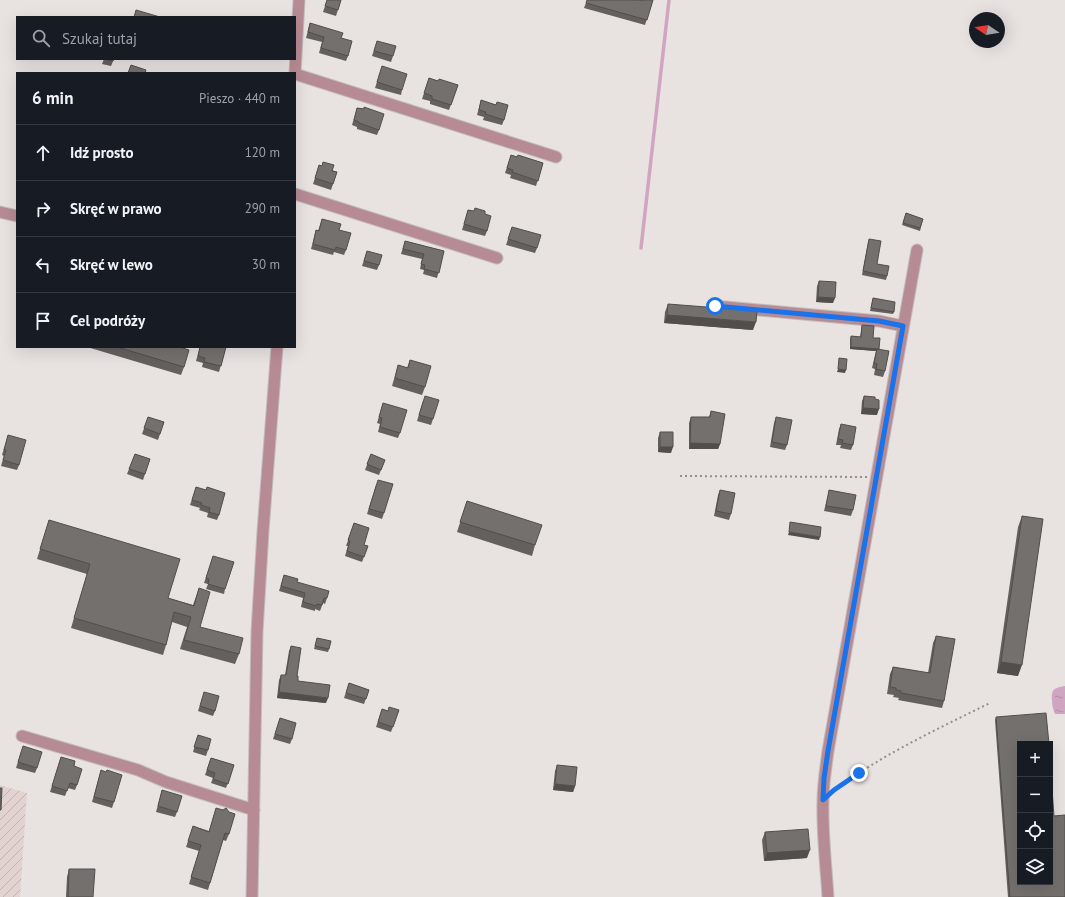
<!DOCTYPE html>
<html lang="pl">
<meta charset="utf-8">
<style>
:root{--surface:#171b24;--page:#242831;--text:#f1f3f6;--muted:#9ea1a6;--line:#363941}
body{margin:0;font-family:"PT Sans",sans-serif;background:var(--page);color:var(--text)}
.controls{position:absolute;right:12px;bottom:12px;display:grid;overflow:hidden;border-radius:0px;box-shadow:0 4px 16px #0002}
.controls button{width:36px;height:36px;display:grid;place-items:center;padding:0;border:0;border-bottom:1px solid var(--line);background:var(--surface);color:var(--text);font:20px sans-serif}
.compass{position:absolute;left:969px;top:12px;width:36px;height:36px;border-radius:50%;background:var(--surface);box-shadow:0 4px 16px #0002;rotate:282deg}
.stop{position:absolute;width:12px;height:12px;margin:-9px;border:3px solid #1a73e8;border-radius:50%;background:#fff}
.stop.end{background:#1a73e8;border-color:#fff;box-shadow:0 1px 4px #0008}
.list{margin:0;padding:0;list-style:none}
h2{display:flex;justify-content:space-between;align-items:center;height:52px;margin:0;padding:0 16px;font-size:17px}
h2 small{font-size:13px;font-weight:400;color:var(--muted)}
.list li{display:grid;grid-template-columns:26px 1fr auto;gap:12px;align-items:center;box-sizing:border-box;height:56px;padding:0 16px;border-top:1px solid var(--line)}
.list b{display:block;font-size:15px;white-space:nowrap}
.list em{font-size:13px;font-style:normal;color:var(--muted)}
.icon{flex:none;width:22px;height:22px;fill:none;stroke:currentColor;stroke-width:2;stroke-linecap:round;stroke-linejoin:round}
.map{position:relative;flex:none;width:1065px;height:897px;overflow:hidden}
.search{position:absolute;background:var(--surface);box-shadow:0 4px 16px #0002;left:16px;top:16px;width:280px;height:44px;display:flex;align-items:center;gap:10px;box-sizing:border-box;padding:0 14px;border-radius:0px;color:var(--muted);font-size:15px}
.panel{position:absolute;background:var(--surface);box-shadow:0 4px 16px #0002;left:16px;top:72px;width:280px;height:276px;border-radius:0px}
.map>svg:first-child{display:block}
.industrial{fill:url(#industrial-furrows)}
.water{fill:url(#water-ripples)}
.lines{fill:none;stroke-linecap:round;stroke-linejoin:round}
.stream{stroke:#d0a5c1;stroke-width:3.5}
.minor-casing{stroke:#c2bdbc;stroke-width:13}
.path{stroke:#948f8f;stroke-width:2;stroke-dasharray:2 3;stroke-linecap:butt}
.minor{stroke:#b78b94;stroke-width:11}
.wall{fill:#64605e}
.shaded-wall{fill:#514e4c}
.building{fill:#74706d;stroke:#514e4c}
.route{stroke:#1a73e8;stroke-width:5}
</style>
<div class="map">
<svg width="1065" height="897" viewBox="0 0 1065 897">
<defs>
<pattern id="industrial-furrows" width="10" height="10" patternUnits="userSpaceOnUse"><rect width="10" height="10" fill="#e2d3d0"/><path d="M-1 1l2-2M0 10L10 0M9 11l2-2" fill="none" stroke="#c1b4b2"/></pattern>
<pattern id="water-ripples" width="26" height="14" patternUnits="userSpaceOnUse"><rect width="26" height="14" fill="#d0a5c1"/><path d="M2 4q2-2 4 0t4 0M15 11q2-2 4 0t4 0" fill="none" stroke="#b28da5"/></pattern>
</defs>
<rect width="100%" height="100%" fill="#e8e2e1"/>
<path class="industrial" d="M0 785 27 793 20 897H0Z"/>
<path class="water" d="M1065 686V714H1055C1053 709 1052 705 1052 701 1051 689 1054 688 1065 686Z"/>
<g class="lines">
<path class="stream" d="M641 248 669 0"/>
<defs>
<path id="minor" d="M295 73 299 0
M295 74 556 157
M295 194 497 258
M0 212 17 216
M715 306 879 321 903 326
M22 736 138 770 166 782 254 810
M252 897 257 632 263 531 277 347
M828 897C826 865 822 833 823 801 823 784 826 767 828 751L917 250"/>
</defs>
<use href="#minor" class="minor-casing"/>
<path class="path" d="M680 476 867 477
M834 790C882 755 937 729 990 703"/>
<use href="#minor" class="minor"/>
</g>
<path class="wall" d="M327 0H341L336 16 323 12Z
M587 0H639L643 1V0H653L645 25 584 8Z
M310 23 341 38 348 56 346 61 319 53 322 42 306 38Z
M377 41 393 56 391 62 372 56Z
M104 59H114L111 66 102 64Z
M382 66 402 90 401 95 375 88Z
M429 78 438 81 458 85 449 110 430 104V101L422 99Z
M481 100 496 105 504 120 502 125 483 120 484 117 477 115Z
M357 108 364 109 379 130 377 135 357 129V127L352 125Z
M511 155 543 163 536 186 510 178 511 175 505 173Z
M319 165 337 172 331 190 313 184Z
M468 210 485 214 487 231 485 236 462 230Z
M906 213 923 219 920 231 902 225Z
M322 219 339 230 346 250 344 255 334 252 333 255 311 249 316 230 318 231Z
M512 227 537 248 535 253 506 245Z
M869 239 877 264 887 276 886 280 862 275 868 243Z
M405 241 444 251 437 278 423 274 424 270 420 269 422 259 401 254Z
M367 251 379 265 377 270 362 266Z
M819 281 833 303 816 302 817 286Z
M873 298 894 312 893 314 870 311Z
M668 304 753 330 664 323 665 312Z
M862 325 873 338 879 349 885 371 883 377 874 375 875 369 872 368 876 351 850 349V339L851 336 860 337Z
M87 347H180L184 367 181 375Z
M200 347H226L219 372 202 367 203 363 196 361Z
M410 360 425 387 422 395 392 386 398 365 407 368Z
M864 396 875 399 877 415 861 414 862 401Z
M423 401 433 419 431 425 417 421Z
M383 403 400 433 398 438 378 432 380 424 377 423Z
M711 411 720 444 718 449H689V423L691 417H709Z
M148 417 164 422 158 440 142 434Z
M776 417 787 445 785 450 770 447 774 423Z
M841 424 853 445 851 450 840 448 841 445H836L839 429Z
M660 432 671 453 658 452V438Z
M8 435 19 465 17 470 1 466 4 456 2 455Z
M135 454 150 459 143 480 127 474Z
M371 454 385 460 379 475 365 470Z
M376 485 384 513 382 519 367 514Z
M196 487 219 515 217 520 207 517 208 513 199 510 200 508 190 505Z
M720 490 731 514 729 520 714 516 718 495Z
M829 490 853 510 851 516 824 511 828 495Z
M467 501 535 545 532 556 457 532Z
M1022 516 1018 676 997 673 1018 527Z
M49 520 168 598 193 605 199 588 200 627 239 654 235 664 180 649 187 627 172 622 166 645 163 655 71 628 87 574 37 559Z
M354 523 364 545 368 546 362 562 345 556 348 546H346Z
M213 556 225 589 224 594 206 589 208 584 204 583Z
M284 575 297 582 327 598 325 604 323 603 320 611 315 609V611L301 607 303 598 279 591Z
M936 636 944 701 942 708 898 700 899 698 893 697 894 695 887 694 890 674 893 667 928 673 933 643Z
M317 638 329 649 328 652 314 649Z
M291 646 298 681 326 703 277 698 279 680 281 675H285L289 651Z
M349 683 369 690 364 704 344 698Z
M204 692 215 711 213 716 198 711Z
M382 709 388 711 399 710 391 732 376 727Z
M996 717 1054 816 1065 897H1008L995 720Z
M280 718 292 739 290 744 273 739Z
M198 735 208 750 206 756 193 752Z
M21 752 37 768 35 773 16 768Z
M61 757 74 766 77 785 75 790 68 788 65 796 50 792Z
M211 758 234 765 226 788 211 783 213 778 205 775Z
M557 765 575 786 573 792 553 790 555 771Z
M101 770 114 802 112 808 92 802Z
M162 790 177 812 175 817 156 812Z
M216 808 229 834 226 841 223 840 208 890 189 884 199 851 186 847 193 826 209 831Z
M765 832 807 858 764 861 762 840Z
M69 869 93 897H66L67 877Z"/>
<path class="shaded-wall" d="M818 297 835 298 833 303 816 302Z
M667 315 756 322 753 330 664 323Z
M851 347 877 349 876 351 850 349Z
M838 369 846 370 845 373 837 372Z
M863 408 879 409 877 415 861 414Z
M690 443 720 444 718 449H689Z
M660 447H673L671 453 658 452Z
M789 532 820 537 819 540 788 535Z
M1001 662 1022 665 1018 676 997 673Z
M279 692 328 698 326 703 277 698Z
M555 784 575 786 573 792 553 790Z
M810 850 807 858 764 861 767 853Z"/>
<path class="building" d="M327 0H341L338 10 325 6Z
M587 0H639L643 1V0H653L647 20 586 3Z
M136 10 160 17H134Z
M310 23 343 33 341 38 352 41 348 56 321 48 324 37 308 32Z
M377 41 396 46 393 56 374 51Z
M105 59H114L113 61Z
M131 65 146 70 145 73H128Z
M382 66 407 74 402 90 377 82Z
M429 78 438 81 439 79 458 85 451 105 432 99V96L424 93Z
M481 100 496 105 497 102 508 105 504 120 485 114 486 112 479 110Z
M364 107 384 114 379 130 359 123V122L354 120 357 108 364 109Z
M511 155 517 157 518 155 543 163 538 181 512 172 513 170 507 168Z
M323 162 334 165 332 171 337 172 333 184 315 178 319 165 322 166Z
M475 208 485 211V214L491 216 487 231 464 224 468 210 474 211Z
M906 213 923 219 920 228 903 223Z
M322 219 341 224 339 230 351 233 346 250 336 247 335 250 313 244 316 230 319 231Z
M512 227 541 235 537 248 508 239Z
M869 239 881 241 877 264 889 266 887 276 863 271Z
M405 241 444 251 439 273 424 269 425 265 421 264 424 254 403 249Z
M367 251 382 255 379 265 364 261Z
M819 281 836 282 835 298 818 297Z
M873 298 895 302 894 312 871 308Z
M668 304 757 311 756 322 667 315Z
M862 325 874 326 873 338H880L879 349 851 347V336L861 337Z
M117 347H180L189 350 184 367Z
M200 347H226L221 366 204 362 205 358 198 356Z
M877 349 889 351 885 371 876 369 877 364 874 363Z
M839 358 847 359 846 370 838 369Z
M410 360 431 366 425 387 395 378 398 365 408 368Z
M425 396 439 400 433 419 419 415Z
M864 396 875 397V399L879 400V409L863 408Z
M383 403 407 410 400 433 380 427 382 418 379 417Z
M711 411 725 414 720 444 690 443 691 417H710Z
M148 417 164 422 160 434 144 428Z
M776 417 792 420 787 445 772 442Z
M841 424 856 427 853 445 842 443 843 440 838 439Z
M660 432H673V447H660Z
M8 435 26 440 19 465 3 460 6 450H4Z
M135 454 150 459 145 474 129 469Z
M371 454 385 460 381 470 367 464Z
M378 480 393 484 384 513 369 509Z
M196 487 206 490 207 487 225 493 219 515 209 512 210 508 201 505 202 503 192 500Z
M720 490 735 493 731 514 716 511Z
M829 490 856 495 853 510 826 506Z
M467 501 542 525 535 545 460 522Z
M1022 516 1043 519 1022 665 1001 662Z
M49 520 180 559 168 598 194 606 199 588 210 592 200 627 243 638 239 654 184 640 191 617 174 612 166 645 74 618 90 564 40 549Z
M790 522 821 527 820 537 789 532Z
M354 523 369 528 364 545 368 546 364 557 347 551 350 541 348 540Z
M213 556 234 562 225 589 208 584 209 579 206 578Z
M284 575 298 579 297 582 329 591 327 598H324L322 605 317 604 316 606 303 602 305 593 281 586Z
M936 636 955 639 944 701 901 693V691L896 690V688L890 687 893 667 930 673Z
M317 638 331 641 329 649 315 646Z
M291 646 301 648 297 676H298V681L330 685 328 698 279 692 281 675H286Z
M349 683 369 690 366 699 346 693Z
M204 692 219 696 215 711 200 706Z
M389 707 399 710 393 727 378 722 382 709 388 711Z
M1046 713 1049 744H1020V882H1050V763L1054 816 1065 815V897H1010L996 717Z
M280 718 296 723 292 739 275 734Z
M198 735 211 739 208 750 194 747Z
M23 746 42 752 37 768 18 762Z
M61 757 75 761 74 766 82 769 77 785 70 783 67 791 52 786Z
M211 758 234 765 228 784 213 779 215 773 207 770Z
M557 765 577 767 575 786 555 784Z
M101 770 106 772 107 770 122 775 114 802 94 797Z
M0 788H2L1 810H0Z
M162 790 182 796 177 812 158 806Z
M216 808 223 810 226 808 229 812 235 814 229 834 225 833 210 883 191 877 201 845 188 841 193 826 209 832Z
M808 829 810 850 767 853 765 832Z
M69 869H95L93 897H68Z"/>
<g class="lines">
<path class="route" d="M715 306 879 321 903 326 828 751 824 778 823 800 834 790 859 773"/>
</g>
</svg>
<div class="controls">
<button>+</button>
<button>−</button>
<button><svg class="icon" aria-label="locate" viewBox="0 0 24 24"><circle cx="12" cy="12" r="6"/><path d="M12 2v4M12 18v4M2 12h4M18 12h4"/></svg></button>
<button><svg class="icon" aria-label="layers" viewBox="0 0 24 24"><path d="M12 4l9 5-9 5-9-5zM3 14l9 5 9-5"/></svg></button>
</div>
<svg class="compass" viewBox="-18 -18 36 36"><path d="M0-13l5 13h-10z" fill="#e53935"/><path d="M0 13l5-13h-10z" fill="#9ea1a6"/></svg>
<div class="stop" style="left:715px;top:306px"></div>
<div class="stop end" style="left:859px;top:773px"></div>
<div class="search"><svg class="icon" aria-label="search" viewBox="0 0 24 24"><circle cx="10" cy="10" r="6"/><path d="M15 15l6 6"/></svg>Szukaj tutaj</div>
<section class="panel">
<h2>6 min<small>Pieszo · 440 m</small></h2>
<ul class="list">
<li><svg class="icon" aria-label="ahead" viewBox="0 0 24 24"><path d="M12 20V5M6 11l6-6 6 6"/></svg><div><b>Idź prosto</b></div><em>120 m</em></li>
<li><svg class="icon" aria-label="right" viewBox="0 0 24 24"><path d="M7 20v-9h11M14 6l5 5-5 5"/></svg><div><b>Skręć w prawo</b></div><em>290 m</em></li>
<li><svg class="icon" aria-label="left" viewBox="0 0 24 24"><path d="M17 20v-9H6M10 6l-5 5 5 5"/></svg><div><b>Skręć w lewo</b></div><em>30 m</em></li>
<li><svg class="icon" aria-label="arrive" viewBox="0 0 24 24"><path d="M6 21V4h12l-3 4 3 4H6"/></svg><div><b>Cel podróży</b></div></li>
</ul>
</section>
</div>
